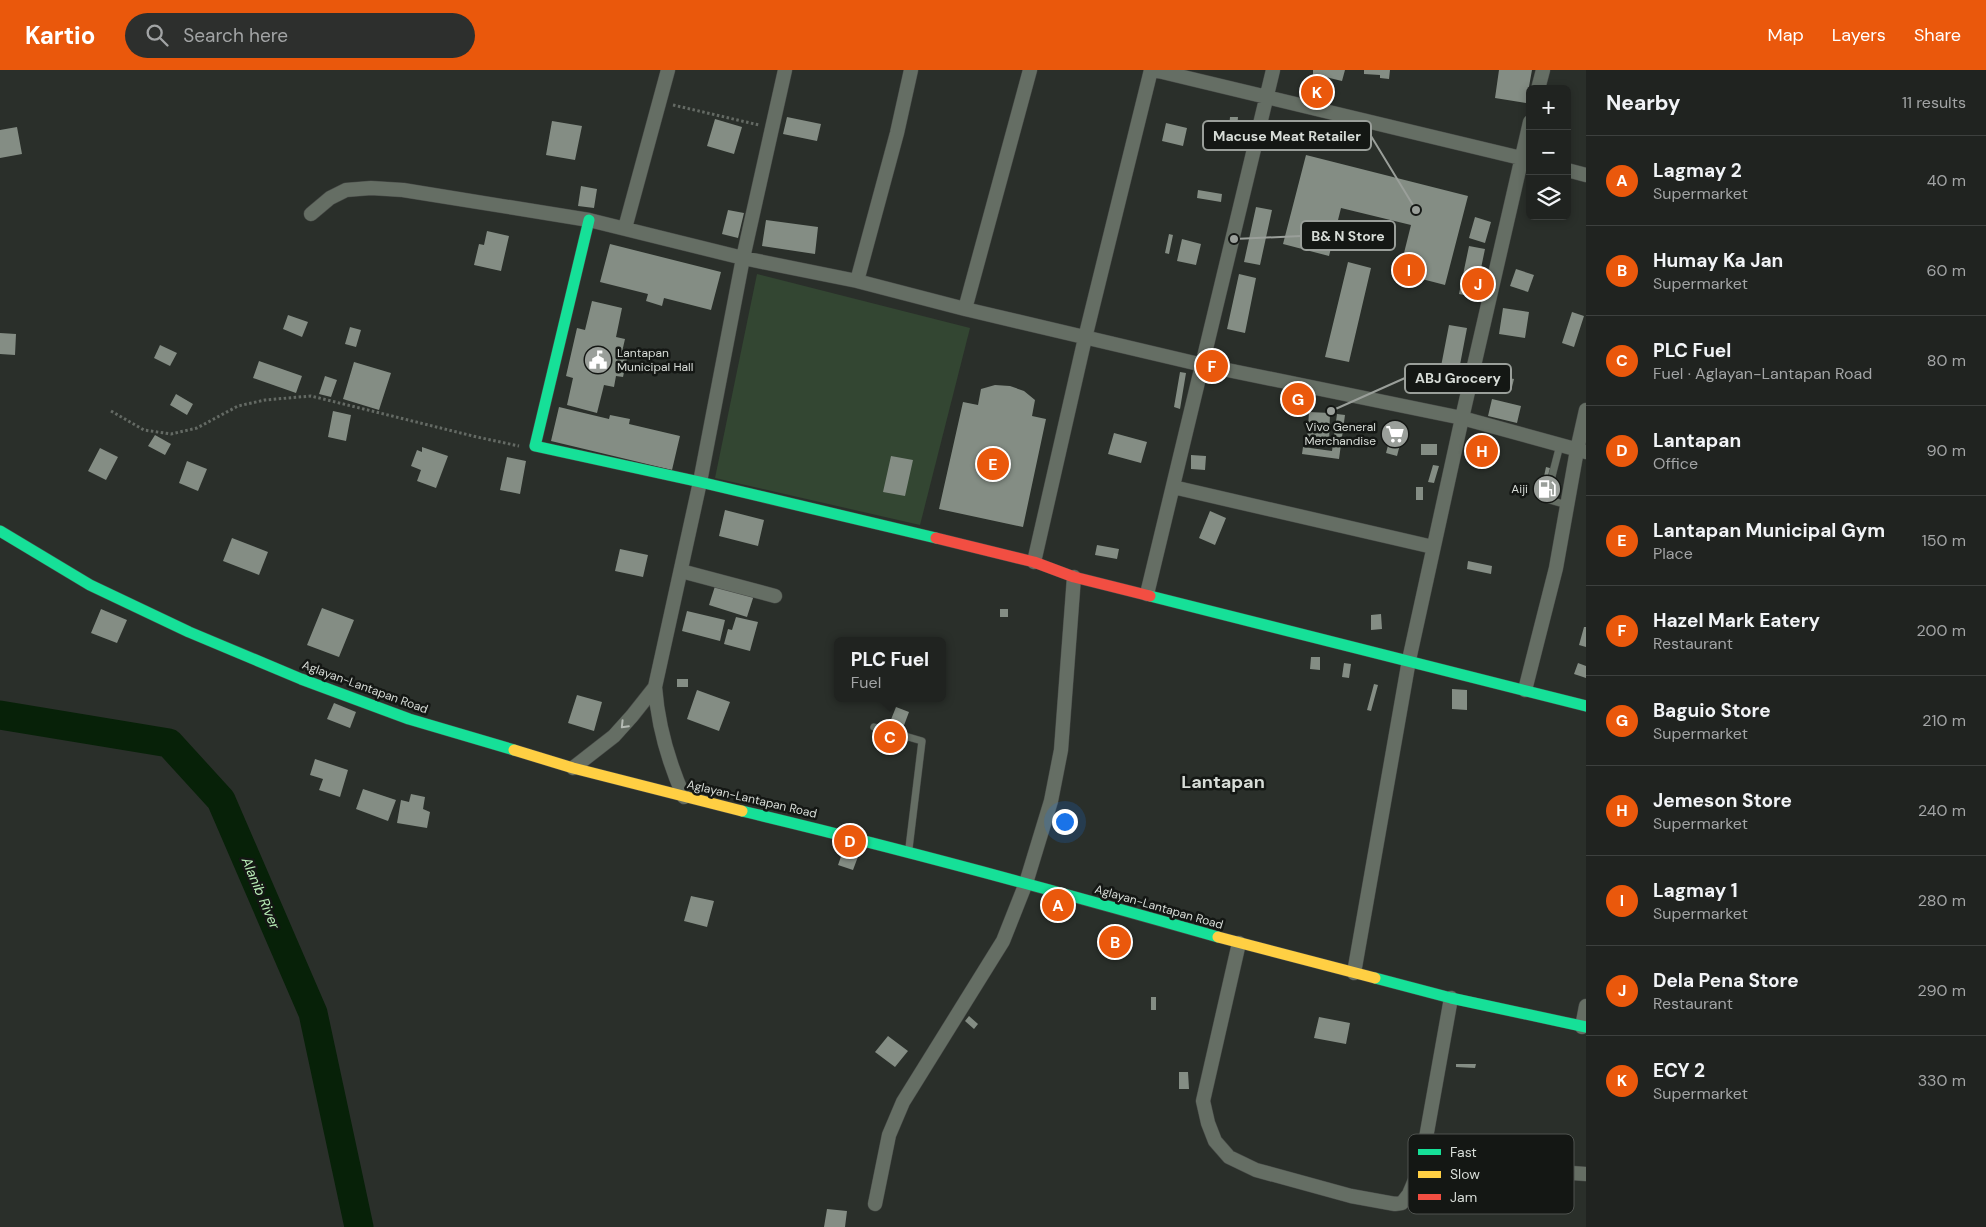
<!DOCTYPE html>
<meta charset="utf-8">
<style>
:root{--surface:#202320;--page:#2d2f2d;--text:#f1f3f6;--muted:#a2a4a5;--line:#3d403e;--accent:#ea580c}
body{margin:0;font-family:"DM Sans",sans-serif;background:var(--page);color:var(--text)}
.controls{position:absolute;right:15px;top:15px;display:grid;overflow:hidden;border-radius:8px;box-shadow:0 2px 8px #0003}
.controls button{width:45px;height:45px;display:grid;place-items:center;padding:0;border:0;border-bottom:1px solid var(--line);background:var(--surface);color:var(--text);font:25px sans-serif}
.you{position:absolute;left:1064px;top:751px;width:18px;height:18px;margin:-12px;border:4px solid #fff;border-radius:50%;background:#1a73e8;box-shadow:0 0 0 8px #1a73e833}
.badge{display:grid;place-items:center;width:32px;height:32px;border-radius:50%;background:var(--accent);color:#fff;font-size:16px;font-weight:700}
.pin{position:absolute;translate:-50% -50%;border:2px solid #fff;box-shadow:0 1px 5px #0006}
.popup{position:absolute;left:834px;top:567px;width:112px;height:65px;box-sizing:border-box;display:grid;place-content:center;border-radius:8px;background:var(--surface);filter:drop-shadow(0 1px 4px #0005);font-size:16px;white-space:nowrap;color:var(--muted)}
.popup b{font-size:19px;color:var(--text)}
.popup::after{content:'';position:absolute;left:50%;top:100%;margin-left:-10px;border:10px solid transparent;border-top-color:var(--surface)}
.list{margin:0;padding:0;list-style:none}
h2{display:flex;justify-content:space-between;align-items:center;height:65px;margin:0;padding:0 20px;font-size:21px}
h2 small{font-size:16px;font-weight:400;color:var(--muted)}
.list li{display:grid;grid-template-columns:32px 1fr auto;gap:15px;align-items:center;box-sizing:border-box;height:90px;padding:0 20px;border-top:1px solid var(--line)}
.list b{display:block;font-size:19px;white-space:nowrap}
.list p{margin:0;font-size:16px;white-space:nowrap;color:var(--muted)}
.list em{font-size:16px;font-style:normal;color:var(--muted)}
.icon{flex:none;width:28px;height:28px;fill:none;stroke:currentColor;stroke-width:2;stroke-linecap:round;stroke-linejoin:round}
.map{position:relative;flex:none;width:1586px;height:1157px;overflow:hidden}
header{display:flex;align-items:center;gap:30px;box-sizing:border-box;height:70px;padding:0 25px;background:var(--accent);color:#fff}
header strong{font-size:24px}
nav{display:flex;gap:28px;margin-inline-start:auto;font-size:18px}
.search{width:350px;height:45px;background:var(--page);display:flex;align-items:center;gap:12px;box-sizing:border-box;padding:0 18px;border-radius:28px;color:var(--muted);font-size:19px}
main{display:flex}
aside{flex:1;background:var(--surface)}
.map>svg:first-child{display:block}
.green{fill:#334632}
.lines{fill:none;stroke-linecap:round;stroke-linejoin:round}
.river{stroke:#072108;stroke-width:29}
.building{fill:#848d84}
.lane-casing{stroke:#474a47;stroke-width:8}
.street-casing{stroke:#474a47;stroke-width:15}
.fast-casing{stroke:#474a47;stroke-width:12}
.slow-casing{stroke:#474a47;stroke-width:12}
.jam-casing{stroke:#474a47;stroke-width:12}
.path{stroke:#646a64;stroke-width:3;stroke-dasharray:2.5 2.5;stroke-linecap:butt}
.lane{stroke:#656e64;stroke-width:7}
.street{stroke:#656e64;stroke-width:14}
.fast{stroke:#16e098;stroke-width:11}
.slow{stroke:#ffcf43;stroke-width:11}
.jam{stroke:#f24e42;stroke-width:11}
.oneway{stroke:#b5bbb4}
.labels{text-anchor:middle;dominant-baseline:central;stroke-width:5;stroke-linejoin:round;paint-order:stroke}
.poi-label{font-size:12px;fill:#d7dcd7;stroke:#141714;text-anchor:end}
.street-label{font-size:12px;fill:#d7dcd7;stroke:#141714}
.water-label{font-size:14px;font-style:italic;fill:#b8ecb6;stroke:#141714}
.district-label{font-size:18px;font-weight:bold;fill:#d7dcd7;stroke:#141714}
.key{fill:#141714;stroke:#4e524e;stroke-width:1}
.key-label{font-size:14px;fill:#d7dcd7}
.leader{fill:none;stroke:#9a9f9a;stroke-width:2}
.callout-dot{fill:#9a9f9a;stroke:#141714;stroke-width:2}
.callout{fill:#141714;stroke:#9a9f9a;stroke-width:2}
.callout-label{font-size:14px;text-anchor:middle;font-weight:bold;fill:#d7dcd7}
</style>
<header>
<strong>Kartio</strong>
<div class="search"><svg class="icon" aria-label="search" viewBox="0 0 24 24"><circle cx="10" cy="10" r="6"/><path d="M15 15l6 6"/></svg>Search here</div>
<nav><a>Map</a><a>Layers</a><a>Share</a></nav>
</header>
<main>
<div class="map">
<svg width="1586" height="1157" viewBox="0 0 1586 1157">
<rect width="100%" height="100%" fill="#2a2f2a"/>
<path class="green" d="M757 204 970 258 920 455 715 408Z"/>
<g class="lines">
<path class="river" d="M0 645 169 673 221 730 313 943 359 1157"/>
</g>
<path class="building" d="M1313 0H1345L1342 11 1313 4Z
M1364 0H1390L1389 9 1380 8V5L1364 4Z
M1499 0H1532L1526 33 1495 28Z
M787 47 821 54 817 71 783 64Z
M1230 47H1238L1237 59 1229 58Z
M715 49 742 57 734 84 707 76Z
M552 51 582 56 575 90 546 85Z
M1166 53 1187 58 1183 76 1162 71Z
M17 57 22 84 0 88V60Z
M1306 85 1468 126 1445 215 1399 203 1411 155 1341 138 1329 186 1283 174Z
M581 116 597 119 594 138 578 136Z
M1198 120 1222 124 1221 132 1197 128Z
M1256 137 1272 140 1260 195 1244 192Z
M728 140 744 143 738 168 722 164Z
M1475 147 1491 152 1485 173 1469 168Z
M766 150 818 157 815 184 762 176Z
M487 161 509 166 501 201 474 195 479 174 484 175Z
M1169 164 1173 165 1169 184 1165 183Z
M1182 169 1201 174 1196 195 1177 191Z
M610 174 721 202 711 240 664 228 662 236 646 231 648 224 600 212Z
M1469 176 1485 179 1475 227 1459 224Z
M1348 192 1371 198 1349 292 1325 287Z
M1516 199 1534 205 1528 222 1510 216Z
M1239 204 1256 208 1245 263 1227 259Z
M592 231 622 238 616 267 625 269 622 282 628 284 623 307 616 306 614 317 604 315 597 343 567 335 573 308 566 306 577 258 585 260Z
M1503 238 1529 242 1525 268 1499 264Z
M1572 242 1584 246 1574 277 1562 273Z
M288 245 308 252 302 267 283 259Z
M1449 255 1467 258 1455 321 1437 317Z
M350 257 361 260 356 277 345 274Z
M0 263 16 264 15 285 0 284Z
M160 275 177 283 170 296 154 288Z
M259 291 302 306 296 323 253 308Z
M354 292 391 303 379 340 343 329Z
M1180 302 1186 303 1180 339 1174 337Z
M1495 305 1514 309 1511 321 1492 316Z
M325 306 337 310 331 327 319 324Z
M995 315 1010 316 1024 321 1035 330 1032 346 1046 349 1023 457 939 439 963 332 978 335 981 319Z
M176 324 193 334 187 345 170 335Z
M1492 329 1521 336 1517 353 1488 346Z
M559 337 609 349 610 345 630 349 629 354 680 366 672 400 551 371Z
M333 341 351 345 346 371 328 367Z
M1309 342 1330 343 1329 373 1307 372Z
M1337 344 1345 345 1339 389 1302 384 1303 377 1332 381Z
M1393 356 1404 359 1397 386 1386 383Z
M1114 363 1147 372 1141 393 1108 384Z
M155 365 171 374 165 385 148 376Z
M1421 374H1437V385H1421Z
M422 377 448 386 436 418 417 411 421 400 411 396 417 380 422 382Z
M100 378 118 387 106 410 88 401Z
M1191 385 1206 386 1205 400 1191 399Z
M891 386 913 390 905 426 883 422Z
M507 387 526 391 520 424 500 420Z
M187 391 207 399 198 421 179 413Z
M1433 395 1439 396 1434 413 1428 412Z
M1546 397 1557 400 1554 414 1543 411Z
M1416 417H1423V430H1416Z
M725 440 764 450 758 476 719 466Z
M1210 441 1226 448 1215 475 1199 468Z
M232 468 268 482 259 505 223 491Z
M1097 475 1119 479 1117 489 1095 485Z
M620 479 648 485 643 507 615 501Z
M1468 491 1492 496 1491 504 1467 499Z
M716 513 754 525 747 547 709 535Z
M322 538 354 550 339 587 307 575Z
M101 539 127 550 117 573 91 563Z
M1000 539H1008V547H1000Z
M687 541 725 550 720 571 682 561Z
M1381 544 1382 559 1371 560V545Z
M736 547 758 552 750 581 724 574 728 559 732 560Z
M1584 557H1586V577L1579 575Z
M1311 587H1320V600L1310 599Z
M1344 593 1351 594 1349 608 1342 607Z
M1578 593 1586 596V608L1574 604Z
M677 609H688V617H677Z
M1374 614 1378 615 1371 641 1367 640Z
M1452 619 1467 620V640L1452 639Z
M697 620 730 632 719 661 687 649Z
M577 625 602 632 594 661 568 653Z
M334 633 356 642 350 658 327 649Z
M896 637 909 642 894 682 880 677Z
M315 689 348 700 340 727 319 720 323 709 310 705Z
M363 719 396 730 388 751 356 739Z
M411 724 425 727 423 739 430 742 427 758 397 753 401 730 409 732Z
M844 778 859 784 853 800 838 795Z
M691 826 714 831 707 857 684 851Z
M1151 927H1156V940H1151Z
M969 946 978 954 974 959 965 951Z
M1319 947 1350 953 1346 974 1314 968Z
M888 966 908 981 895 997 875 982Z
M1456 994H1476L1475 998 1456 997Z
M1179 1002H1188L1189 1019H1179Z
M827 1139 847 1141 845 1157H824Z"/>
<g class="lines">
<defs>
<path id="lane" d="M1560 375 1546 429 1567 435
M874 657 922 671 909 778"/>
<path id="street" d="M1154 0 1529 90
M1538 19 1543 0
M1567 100 1586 105
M311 144 330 128 346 120 371 118 403 120 589 150 743 188 857 211 965 239 1203 295 1462 348 1586 382
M625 158 668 0
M857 211 897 63 911 0
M965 239 1030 0
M1173 417 1433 477
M1034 492 1085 268 1151 0
M681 501 775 526
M1147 524 1273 0
M1525 620 1556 498 1577 380 1586 340
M573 698 614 666 632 646 655 617
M684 727C668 691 658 656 655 617L700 412 743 188 785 0
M1239 873 1203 1031 1208 1053 1215 1071 1229 1087 1256 1100 1351 1126 1395 1134 1402 1133 1409 1124 1415 1110 1424 1079 1451 928
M1354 903 1409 590 1462 348 1530 52
M1582 957 1586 936
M1424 1079 1517 1099 1586 1104
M875 1134 889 1065 903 1032 1003 871 1026 813 1051 731 1061 680 1074 507"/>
<path id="fast" d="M589 150 535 376 700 412 936 468
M0 461 90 515 189 562 301 609 409 649 514 680
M1150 526 1586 636
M742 741C902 779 1060 822 1218 867
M1375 908 1451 928 1586 957"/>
<path id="slow" d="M514 680 573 698 742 741
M1218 867 1375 908"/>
<path id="jam" d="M936 468 1034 492 1074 507 1150 526"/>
</defs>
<use href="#lane" class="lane-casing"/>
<use href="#street" class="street-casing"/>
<use href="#fast" class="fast-casing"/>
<use href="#slow" class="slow-casing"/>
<use href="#jam" class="jam-casing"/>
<path class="path" d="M673 35 759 55
M111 341 144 360 171 364 197 358 238 336 265 330 311 326 477 367 519 376"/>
<use href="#lane" class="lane"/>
<use href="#street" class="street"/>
<use href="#fast" class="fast"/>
<use href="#slow" class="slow"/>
<use href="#jam" class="jam"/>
</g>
<defs><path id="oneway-chevron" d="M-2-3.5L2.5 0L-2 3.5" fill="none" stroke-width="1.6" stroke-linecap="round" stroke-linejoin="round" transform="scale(1.25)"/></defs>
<use class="oneway" href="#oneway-chevron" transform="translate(624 655) rotate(134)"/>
<defs>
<symbol id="civic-disc" viewBox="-11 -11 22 22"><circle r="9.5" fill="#9a9f9a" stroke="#141714"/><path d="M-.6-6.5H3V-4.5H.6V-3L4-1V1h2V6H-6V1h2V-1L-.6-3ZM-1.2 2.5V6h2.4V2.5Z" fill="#fff"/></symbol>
<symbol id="supermarket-disc" viewBox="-11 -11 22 22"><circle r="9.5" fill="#9a9f9a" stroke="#141714"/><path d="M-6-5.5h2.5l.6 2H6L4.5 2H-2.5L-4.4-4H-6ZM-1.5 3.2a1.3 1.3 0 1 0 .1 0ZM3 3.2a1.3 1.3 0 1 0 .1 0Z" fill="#fff"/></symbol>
<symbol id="fuel-disc" viewBox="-11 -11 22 22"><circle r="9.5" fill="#9a9f9a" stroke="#141714"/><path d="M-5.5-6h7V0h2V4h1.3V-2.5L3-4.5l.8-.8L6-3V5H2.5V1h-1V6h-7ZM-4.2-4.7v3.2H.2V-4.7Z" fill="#fff"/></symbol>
</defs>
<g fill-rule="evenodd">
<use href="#civic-disc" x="582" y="274" width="32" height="32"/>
<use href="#supermarket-disc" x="1379" y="348" width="32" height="32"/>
<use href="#fuel-disc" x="1531" y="403" width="32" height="32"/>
</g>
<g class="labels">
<g class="poi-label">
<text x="617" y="283" text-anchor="start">Lantapan<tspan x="617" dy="14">Municipal Hall</tspan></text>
<text x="1376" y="357">Vivo General<tspan x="1376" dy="14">Merchandise</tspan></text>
<text x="1528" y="419">Aiji</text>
</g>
<g class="street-label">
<text transform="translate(365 617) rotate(20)">Aglayan-Lantapan Road</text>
<text transform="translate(752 729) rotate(13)">Aglayan-Lantapan Road</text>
<text transform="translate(1159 837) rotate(16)">Aglayan-Lantapan Road</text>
</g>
<g class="water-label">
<text transform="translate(261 823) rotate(67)">Alanib River</text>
</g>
<g class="district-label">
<text x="1223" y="712">Lantapan</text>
</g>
</g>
<rect x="1408" y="1064" width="166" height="80" rx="8" class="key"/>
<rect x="1418" y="1079" width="23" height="6" fill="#16e098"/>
<rect x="1418" y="1101" width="23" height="7" fill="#ffcf43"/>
<rect x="1418" y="1124" width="23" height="6" fill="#f24e42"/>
<g class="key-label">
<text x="1450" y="1087">Fast</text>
<text x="1450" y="1109">Slow</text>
<text x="1450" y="1132">Jam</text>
</g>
<path class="leader" d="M1416 140L1371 66M1234 169L1301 166M1331 341L1405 308"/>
<g class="callout-dot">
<circle cx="1416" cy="140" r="5"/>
<circle cx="1234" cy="169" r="5"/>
<circle cx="1331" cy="341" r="5"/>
</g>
<g class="callout">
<rect x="1203" y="51" width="168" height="29" rx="5"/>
<rect x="1301" y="151" width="94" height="29" rx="5"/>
<rect x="1405" y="294" width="106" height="29" rx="5"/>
</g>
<g class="callout-label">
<text x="1287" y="71">Macuse Meat Retailer</text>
<text x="1348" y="171">B&amp; N Store</text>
<text x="1458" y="313">ABJ Grocery</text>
</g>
</svg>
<div class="controls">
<button>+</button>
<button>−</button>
<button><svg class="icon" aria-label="layers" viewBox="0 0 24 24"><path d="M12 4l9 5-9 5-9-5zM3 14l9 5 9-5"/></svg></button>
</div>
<div class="you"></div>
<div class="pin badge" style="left:1058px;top:835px">A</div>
<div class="pin badge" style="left:1115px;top:872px">B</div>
<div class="pin badge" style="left:890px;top:667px">C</div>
<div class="popup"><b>PLC Fuel</b>Fuel</div>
<div class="pin badge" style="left:850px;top:771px">D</div>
<div class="pin badge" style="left:993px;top:394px">E</div>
<div class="pin badge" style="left:1212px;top:296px">F</div>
<div class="pin badge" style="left:1298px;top:329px">G</div>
<div class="pin badge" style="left:1482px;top:381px">H</div>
<div class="pin badge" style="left:1409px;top:200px">I</div>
<div class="pin badge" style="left:1478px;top:214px">J</div>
<div class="pin badge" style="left:1317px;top:22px">K</div>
</div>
<aside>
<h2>Nearby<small>11 results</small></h2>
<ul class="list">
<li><span class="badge">A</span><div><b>Lagmay 2</b><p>Supermarket</p></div><em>40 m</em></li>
<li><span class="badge">B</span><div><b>Humay Ka Jan</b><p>Supermarket</p></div><em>60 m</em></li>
<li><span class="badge">C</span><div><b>PLC Fuel</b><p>Fuel · Aglayan-Lantapan Road</p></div><em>80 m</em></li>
<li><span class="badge">D</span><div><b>Lantapan</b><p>Office</p></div><em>90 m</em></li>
<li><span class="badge">E</span><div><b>Lantapan Municipal Gym</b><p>Place</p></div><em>150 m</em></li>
<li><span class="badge">F</span><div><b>Hazel Mark Eatery</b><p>Restaurant</p></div><em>200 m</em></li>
<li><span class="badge">G</span><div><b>Baguio Store</b><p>Supermarket</p></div><em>210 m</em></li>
<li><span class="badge">H</span><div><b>Jemeson Store</b><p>Supermarket</p></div><em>240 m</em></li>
<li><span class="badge">I</span><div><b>Lagmay 1</b><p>Supermarket</p></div><em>280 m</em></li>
<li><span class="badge">J</span><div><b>Dela Pena Store</b><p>Restaurant</p></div><em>290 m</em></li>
<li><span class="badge">K</span><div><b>ECY 2</b><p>Supermarket</p></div><em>330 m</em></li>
</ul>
</aside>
</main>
